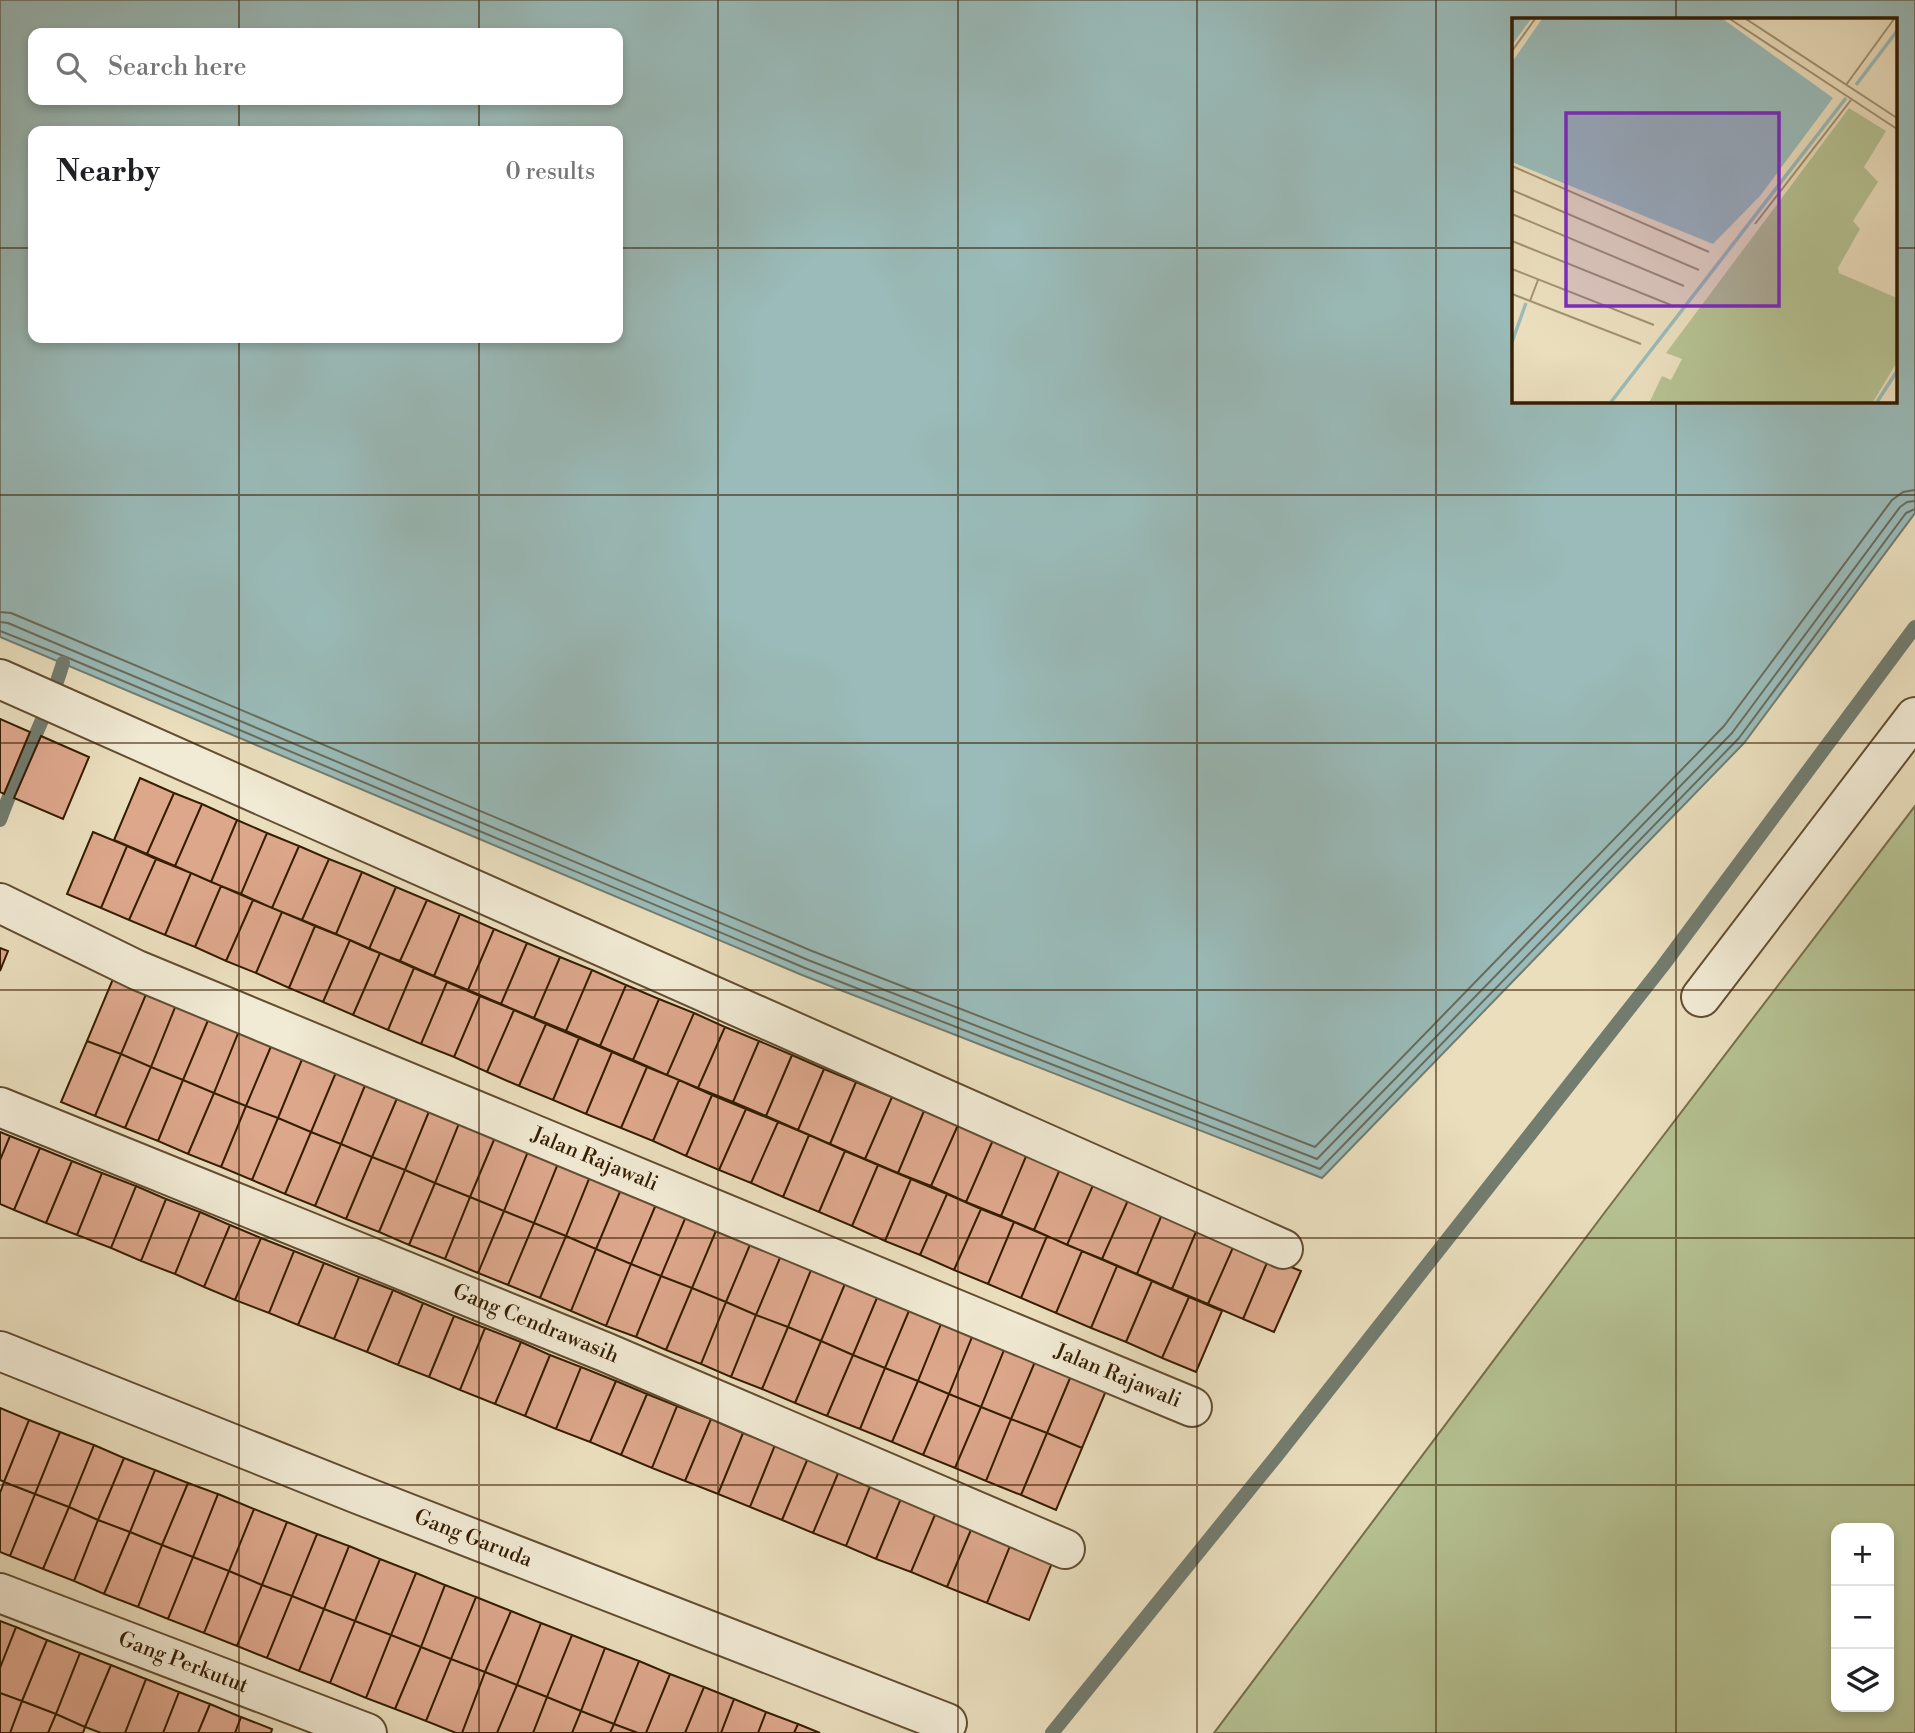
<!DOCTYPE html>
<meta charset="utf-8">
<style>
:root{--surface:#fff;--page:#f6f6f6;--text:#202124;--muted:#757577;--line:#e0e0e0}
body{margin:0;font-family:"Libre Bodoni",serif;background:var(--page);color:var(--text)}
.controls{position:absolute;right:21px;bottom:21px;display:grid;overflow:hidden;border-radius:14px;box-shadow:0 4px 10px #0003}
.controls button{width:63px;height:63px;display:grid;place-items:center;padding:0;border:0;border-bottom:2px solid var(--line);background:var(--surface);color:var(--text);font:35px sans-serif}
.list{margin:0;padding:0;list-style:none}
h2{display:flex;justify-content:space-between;align-items:center;height:91px;margin:0;padding:0 28px;font-size:30px}
h2 small{font-size:23px;font-weight:400;color:var(--muted)}
.icon{flex:none;width:38px;height:38px;fill:none;stroke:currentColor;stroke-width:2;stroke-linecap:round;stroke-linejoin:round}
.map{position:relative;flex:none;width:1915px;height:1733px;overflow:hidden}
.search{position:absolute;background:var(--surface);box-shadow:0 4px 10px #0003;left:28px;top:28px;width:595px;height:77px;display:flex;align-items:center;gap:18px;box-sizing:border-box;padding:0 24px;border-radius:14px;color:var(--muted);font-size:26px}
.panel{position:absolute;background:var(--surface);box-shadow:0 4px 10px #0003;left:28px;top:126px;width:595px;height:217px;border-radius:14px}
.map>svg:first-child{display:block}
.green{fill:#b5c192;stroke:#766f4a;stroke-width:2;fill-rule:evenodd}
.water{fill:#9abbb9;stroke:#727c6f;stroke-width:2;fill-rule:evenodd}
.lines{fill:none;stroke-linecap:round;stroke-linejoin:round}
.shore{stroke:#686c5d;stroke-width:2}
.stream{stroke:#727c6f;stroke-width:14}
.building{fill:#dda78c;stroke:#361d01;stroke-width:2}
.minor-casing{stroke:#634d30;stroke-width:42}
.minor{stroke:#f1ead4;stroke-width:38}
.grid{fill:none;stroke:#361d01;stroke-width:2;stroke-opacity:0.55}
.labels{text-anchor:middle;dominant-baseline:central;stroke-width:5;stroke-linejoin:round;paint-order:stroke}
.street-label{font-size:21px;fill:#361d01;stroke:#f1ead4}
.inset-river{fill:none;stroke:#9abbb9;stroke-width:3.5}
.inset-road{fill:none;stroke:#a29172;stroke-width:2}
.view{fill:#7b2cbf;fill-opacity:0.15;stroke:#7b2cbf;stroke-width:3.5}
.inset-edge{fill:none;stroke:#361d01;stroke-width:3.5}
</style>
<div class="map">
<svg width="1915" height="1733" viewBox="0 0 1915 1733">
<rect width="100%" height="100%" fill="#eadebd"/>
<filter id="stains"><feTurbulence type="fractalNoise" baseFrequency=".00286" numOctaves="4"/><feColorMatrix values="0 0 0 0 .2 0 0 0 0 .09 0 0 0 0 .02 0 0 0 .5 -.17"/></filter>
<radialGradient id="worn" r=".72"><stop offset=".6" stop-color="#630" stop-opacity="0"/><stop offset="1" stop-color="#630" stop-opacity=".3"/></radialGradient>
<path class="green" d="M1915 806V1733H1214L1605 1212ZM1836 1528H1889V1707H1836Z"/>
<path class="water" d="M0 0H1915V513L1744 743 1322 1178 802 975 0 637ZM1514 19H1896V401H1514ZM33 33H618V100H33ZM33 131H618V338H33Z"/>
<g class="lines">
<path class="shore" d="M0 612 11 613 73 639 812 951 1315 1147 1724 726 1892 500 1903 492 1915 490
M0 622 8 623 69 649 808 960 1317 1159 1732 733 1900 507 1907 502 1915 501
M0 631 66 657 805 968 1320 1169 1739 738 1906 513 1915 509"/>
<path class="stream" d="M0 820C19 767 47 717 63 663
M1052 1733 1275 1458 1662 967 1915 627"/>
</g>
<path class="building" d="M0 719 30 732 4 794 0 792Z
M41 736 89 757 63 819 14 798Z
M140 778 174 793 147 854 114 840Z
M174 793 202 804 175 866 147 854Z
M202 804 237 820 211 882 175 866Z
M237 820 267 833 241 894 211 882Z
M93 832 127 846 101 908 67 894Z
M267 833 299 846 272 908 241 894Z
M127 846 156 859 129 920 101 908Z
M299 846 329 859 302 920 272 908Z
M156 859 191 873 165 935 129 920Z
M329 859 362 872 336 934 302 920Z
M362 872 396 887 369 949 336 934Z
M191 873 221 886 195 947 165 935Z
M221 886 253 900 226 961 195 947Z
M396 887 427 900 400 961 369 949Z
M253 900 282 912 256 973 226 961Z
M427 900 460 914 434 976 400 961Z
M282 912 315 926 289 988 256 973Z
M460 914 494 929 468 990 434 976Z
M315 926 350 940 323 1002 289 988Z
M494 929 527 943 501 1004 468 990Z
M350 940 380 953 353 1015 323 1002Z
M527 943 560 957 534 1018 501 1004Z
M0 948 8 951 0 971Z
M380 953 414 968 388 1030 353 1015Z
M560 957 592 970 566 1031 534 1018Z
M414 968 447 982 421 1044 388 1030Z
M592 970 626 985 600 1046 566 1031Z
M113 979 147 992 121 1054 87 1041Z
M447 982 480 996 454 1057 421 1044Z
M626 985 659 999 633 1060 600 1046Z
M147 992 176 1005 151 1067 121 1054Z
M480 996 514 1010 487 1072 454 1057Z
M659 999 694 1013 667 1075 633 1060Z
M176 1005 209 1018 183 1080 151 1067Z
M514 1010 546 1024 519 1086 487 1072Z
M694 1013 725 1027 698 1088 667 1075Z
M209 1018 239 1031 214 1093 183 1080Z
M546 1024 579 1038 553 1100 519 1086Z
M725 1027 759 1041 733 1102 698 1088Z
M239 1031 272 1044 246 1106 214 1093Z
M579 1038 612 1052 586 1114 553 1100Z
M87 1041 121 1054 95 1116 61 1102Z
M759 1041 792 1055 766 1116 733 1102Z
M272 1044 303 1057 278 1118 246 1106Z
M612 1052 647 1067 621 1128 586 1114Z
M121 1054 151 1067 125 1128 95 1116Z
M792 1055 824 1069 798 1130 766 1116Z
M303 1057 337 1070 311 1132 278 1118Z
M151 1067 183 1080 158 1141 125 1128Z
M647 1067 679 1080 653 1141 621 1128Z
M824 1069 856 1082 830 1144 798 1130Z
M337 1070 366 1083 341 1144 311 1132Z
M183 1080 214 1093 188 1154 158 1141Z
M679 1080 712 1095 686 1156 653 1141Z
M856 1082 892 1097 865 1159 830 1144Z
M366 1083 398 1096 372 1157 341 1144Z
M214 1093 246 1106 221 1167 188 1154Z
M712 1095 746 1109 719 1170 686 1156Z
M398 1096 430 1109 405 1170 372 1157Z
M892 1097 924 1111 898 1173 865 1159Z
M246 1106 278 1118 252 1180 221 1167Z
M430 1109 460 1121 435 1183 405 1170Z
M746 1109 778 1122 751 1183 719 1170Z
M924 1111 958 1125 931 1186 898 1173Z
M278 1118 311 1132 285 1194 252 1180Z
M460 1121 496 1135 470 1197 435 1183Z
M778 1122 809 1135 783 1197 751 1183Z
M958 1125 993 1140 966 1202 931 1186Z
M0 1132 10 1136 0 1160Z
M311 1132 341 1144 315 1206 285 1194Z
M496 1135 529 1149 504 1211 470 1197Z
M809 1135 845 1151 819 1212 783 1197Z
M10 1136 40 1148 14 1210 0 1204V1160Z
M993 1140 1027 1154 1001 1216 966 1202Z
M341 1144 372 1157 346 1219 315 1206Z
M40 1148 72 1161 46 1223 14 1210Z
M529 1149 559 1161 534 1223 504 1211Z
M845 1151 878 1165 852 1226 819 1212Z
M1027 1154 1060 1169 1034 1230 1001 1216Z
M372 1157 405 1170 379 1232 346 1219Z
M72 1161 102 1173 77 1235 46 1223Z
M559 1161 591 1174 566 1236 534 1223Z
M878 1165 911 1179 885 1241 852 1226Z
M1060 1169 1094 1183 1067 1245 1034 1230Z
M405 1170 435 1183 409 1245 379 1232Z
M102 1173 136 1186 111 1248 77 1235Z
M591 1174 622 1187 596 1249 566 1236Z
M911 1179 947 1194 920 1255 885 1241Z
M435 1183 470 1197 445 1259 409 1245Z
M1094 1183 1129 1198 1102 1259 1067 1245Z
M136 1186 166 1199 141 1261 111 1248Z
M622 1187 657 1202 631 1264 596 1249Z
M947 1194 981 1209 954 1270 920 1255Z
M470 1197 504 1211 478 1273 445 1259Z
M1129 1198 1163 1212 1137 1274 1102 1259Z
M166 1199 200 1212 175 1274 141 1261Z
M657 1202 687 1214 661 1276 631 1264Z
M981 1209 1014 1222 988 1284 954 1270Z
M504 1211 534 1223 508 1285 478 1273Z
M200 1212 230 1225 204 1287 175 1274Z
M1163 1212 1198 1227 1172 1289 1137 1274Z
M687 1214 718 1226 692 1288 661 1276Z
M1014 1222 1047 1236 1021 1298 988 1284Z
M534 1223 566 1236 540 1298 508 1285Z
M230 1225 261 1238 235 1300 204 1287Z
M718 1226 752 1240 726 1302 692 1288Z
M1198 1227 1235 1243 1208 1304 1172 1289Z
M566 1236 596 1249 571 1311 540 1298Z
M1047 1236 1082 1251 1056 1313 1021 1298Z
M261 1238 294 1251 269 1313 235 1300Z
M752 1240 782 1253 756 1315 726 1302Z
M1235 1243 1269 1258 1243 1319 1208 1304Z
M596 1249 631 1264 606 1326 571 1311Z
M294 1251 324 1263 298 1325 269 1313Z
M1082 1251 1117 1266 1091 1328 1056 1313Z
M782 1253 813 1265 788 1327 756 1315Z
M1269 1258 1301 1271 1274 1332 1243 1319Z
M324 1263 359 1277 334 1339 298 1325Z
M631 1264 661 1276 636 1337 606 1326Z
M813 1265 847 1279 821 1341 788 1327Z
M1117 1266 1152 1281 1126 1342 1091 1328Z
M661 1276 692 1288 666 1350 636 1337Z
M359 1277 393 1290 367 1352 334 1339Z
M847 1279 879 1293 853 1355 821 1341Z
M1152 1281 1189 1297 1162 1358 1126 1342Z
M692 1288 726 1302 701 1364 666 1350Z
M393 1290 423 1303 398 1365 367 1352Z
M879 1293 911 1306 885 1368 853 1355Z
M1189 1297 1222 1311 1196 1372 1162 1358Z
M726 1302 756 1315 731 1377 701 1364Z
M423 1303 454 1316 429 1377 398 1365Z
M911 1306 943 1319 918 1381 885 1368Z
M756 1315 788 1327 762 1389 731 1377Z
M454 1316 485 1328 460 1390 429 1377Z
M943 1319 974 1332 949 1394 918 1381Z
M788 1327 821 1341 795 1403 762 1389Z
M485 1328 521 1342 495 1404 460 1390Z
M974 1332 1006 1345 981 1407 949 1394Z
M821 1341 853 1355 827 1416 795 1403Z
M521 1342 550 1355 525 1416 495 1404Z
M1006 1345 1037 1357 1011 1419 981 1407Z
M550 1355 581 1367 556 1429 525 1416Z
M853 1355 885 1368 860 1429 827 1416Z
M1037 1357 1073 1371 1047 1433 1011 1419Z
M581 1367 616 1381 590 1442 556 1429Z
M885 1368 918 1381 892 1442 860 1429Z
M1073 1371 1108 1386 1082 1448 1047 1433Z
M616 1381 647 1394 621 1455 590 1442Z
M918 1381 949 1394 923 1455 892 1442Z
M647 1394 677 1406 652 1468 621 1455Z
M949 1394 981 1407 955 1468 923 1455Z
M677 1406 711 1419 685 1481 652 1468Z
M981 1407 1011 1419 986 1481 955 1468Z
M0 1408 29 1420 4 1482 0 1480Z
M711 1419 743 1433 718 1494 685 1481Z
M1011 1419 1047 1433 1021 1495 986 1481Z
M29 1420 60 1432 35 1494 4 1482Z
M60 1432 94 1445 69 1507 35 1494Z
M743 1433 775 1445 750 1507 718 1494Z
M1047 1433 1082 1448 1056 1510 1021 1495Z
M94 1445 124 1458 98 1520 69 1507Z
M775 1445 808 1458 782 1520 750 1507Z
M124 1458 155 1470 130 1532 98 1520Z
M808 1458 839 1471 813 1533 782 1520Z
M155 1470 188 1483 162 1545 130 1532Z
M839 1471 871 1484 846 1546 813 1533Z
M4 1482 35 1494 10 1556 0 1552V1493Z
M188 1483 218 1494 193 1557 162 1545Z
M871 1484 902 1496 876 1559 846 1546Z
M35 1494 69 1507 43 1569 10 1556Z
M218 1494 254 1509 229 1571 193 1557Z
M902 1496 937 1510 911 1572 876 1559Z
M69 1507 98 1520 74 1581 43 1569Z
M254 1509 287 1522 262 1585 229 1571Z
M937 1510 973 1525 947 1587 911 1572Z
M98 1520 130 1532 104 1594 74 1581Z
M287 1522 317 1534 292 1596 262 1585Z
M973 1525 1012 1541 987 1603 947 1587Z
M130 1532 162 1545 138 1607 104 1594Z
M317 1534 349 1546 324 1609 292 1596Z
M1012 1541 1054 1558 1029 1620 987 1603Z
M162 1545 193 1557 168 1619 138 1607Z
M349 1546 380 1559 355 1621 324 1609Z
M193 1557 229 1571 204 1633 168 1619Z
M380 1559 416 1573 391 1635 355 1621Z
M229 1571 262 1585 237 1646 204 1633Z
M416 1573 445 1585 421 1647 391 1635Z
M262 1585 292 1596 267 1658 237 1646Z
M445 1585 476 1597 451 1659 421 1647Z
M292 1596 324 1609 299 1671 267 1658Z
M476 1597 511 1611 485 1672 451 1659Z
M324 1609 355 1621 330 1683 299 1671Z
M511 1611 541 1623 517 1685 485 1672Z
M0 1621 16 1627 0 1668Z
M355 1621 391 1635 366 1698 330 1683Z
M541 1623 572 1635 547 1697 517 1685Z
M16 1627 47 1640 22 1701 0 1693V1668Z
M391 1635 421 1647 395 1709 366 1698Z
M572 1635 605 1648 581 1711 547 1697Z
M47 1640 80 1653 56 1714 22 1701Z
M421 1647 451 1659 426 1721 395 1709Z
M605 1648 639 1661 614 1724 581 1711Z
M80 1653 111 1665 85 1727 56 1714Z
M451 1659 485 1672 462 1733H456L426 1721Z
M639 1661 670 1674 646 1733H638L614 1724Z
M111 1665 146 1679 125 1733H101L85 1727Z
M485 1672 517 1685 497 1733H462Z
M670 1674 704 1687 685 1733H646Z
M146 1679 179 1692 163 1733H125Z
M517 1685 547 1697 533 1733H497Z
M704 1687 734 1699 721 1733H685Z
M179 1692 210 1704 198 1733H163Z
M0 1693 22 1701 10 1733H0Z
M547 1697 581 1711 572 1733H533Z
M734 1699 766 1712 758 1733H721Z
M22 1701 56 1714 48 1733H10Z
M210 1704 241 1717 235 1733H198Z
M581 1711 614 1724 610 1733H572Z
M766 1712 798 1724 794 1733H758Z
M56 1714 85 1727 83 1733H48Z
M241 1717 272 1729 271 1733H235Z
M614 1724 638 1733H610Z
M798 1724 820 1733H794Z"/>
<g class="lines">
<defs>
<g id="minor">
<path d="M0 679 1283 1249"/>
<path id="s1" d="M0 903 137 970 1192 1407"/>
<path d="M1701 997 1915 717"/>
<path id="s2" d="M0 1107 605 1352 1065 1549"/>
<path id="s3" d="M0 1351 358 1494 947 1723"/>
<path id="s4" d="M0 1593 367 1733"/>
</g>
</defs>
<use href="#minor" class="minor-casing"/>
<use href="#minor" class="minor"/>
</g>
<path class="grid" d="M239 0V33M479 0V33M718 0V1733M958 0V1733M1197 0V1733M1436 0V1733M1676 0V19M239 100V131M479 100V131M0 248H33M618 248H1514M1896 248H1915M239 338V1733M479 338V1733M1676 401V1733M0 495H1915M0 743H1915M0 990H1915M0 1238H1915M0 1485H1915"/>
<g class="labels">
<g class="street-label">
<text stroke="none"><textPath href="#s1" startOffset="648">Jalan Rajawali</textPath></text>
<text stroke="none"><textPath href="#s2" startOffset="578">Gang Cendrawasih</textPath></text>
<text stroke="none"><textPath href="#s1" startOffset="1214">Jalan Rajawali</textPath></text>
<text stroke="none"><textPath href="#s3" startOffset="509">Gang Garuda</textPath></text>
<text stroke="none"><textPath href="#s4" startOffset="196">Gang Perkutut</textPath></text>
</g>
</g>
<g transform="translate(1512 18)">
<rect width="385" height="385" fill="#eadebd"/>
<path d="M337 90 374 113 352 149 366 164 341 203 348 211 326 250 327 255 385 280V344L361 384 138 383 150 358 159 362 170 341 154 335Z" fill="#b5c192"/>
<path d="M0 1H19L0 27ZM30 1H211L321 80 248 178 201 226 0 144V44Z" fill="#9abbb9"/>
<path class="inset-river" d="M344 67 385 13M0 324 14 285M99 384 334 80M365 384 385 353"/>
<path class="inset-road" d="M218 1 385 111M234 1 385 100M0 33 23 1M334 67 382 1M0 148 197 234M0 172 187 252M0 196 172 268M243 206 339 82M0 223 159 287M0 251 142 307M0 276 129 326M18 283 26 262"/>
<path class="view" d="M54 95H267V288H54Z"/>
<rect width="385" height="385" class="inset-edge"/>
</g>
<rect width="100%" height="100%" filter="url(#stains)"/>
<rect width="100%" height="100%" fill="url(#worn)"/>
</svg>
<div class="controls">
<button>+</button>
<button>−</button>
<button><svg class="icon" aria-label="layers" viewBox="0 0 24 24"><path d="M12 4l9 5-9 5-9-5zM3 14l9 5 9-5"/></svg></button>
</div>
<div class="search"><svg class="icon" aria-label="search" viewBox="0 0 24 24"><circle cx="10" cy="10" r="6"/><path d="M15 15l6 6"/></svg>Search here</div>
<section class="panel">
<h2>Nearby<small>0 results</small></h2>
<ul class="list">
</ul>
</section>
</div>
